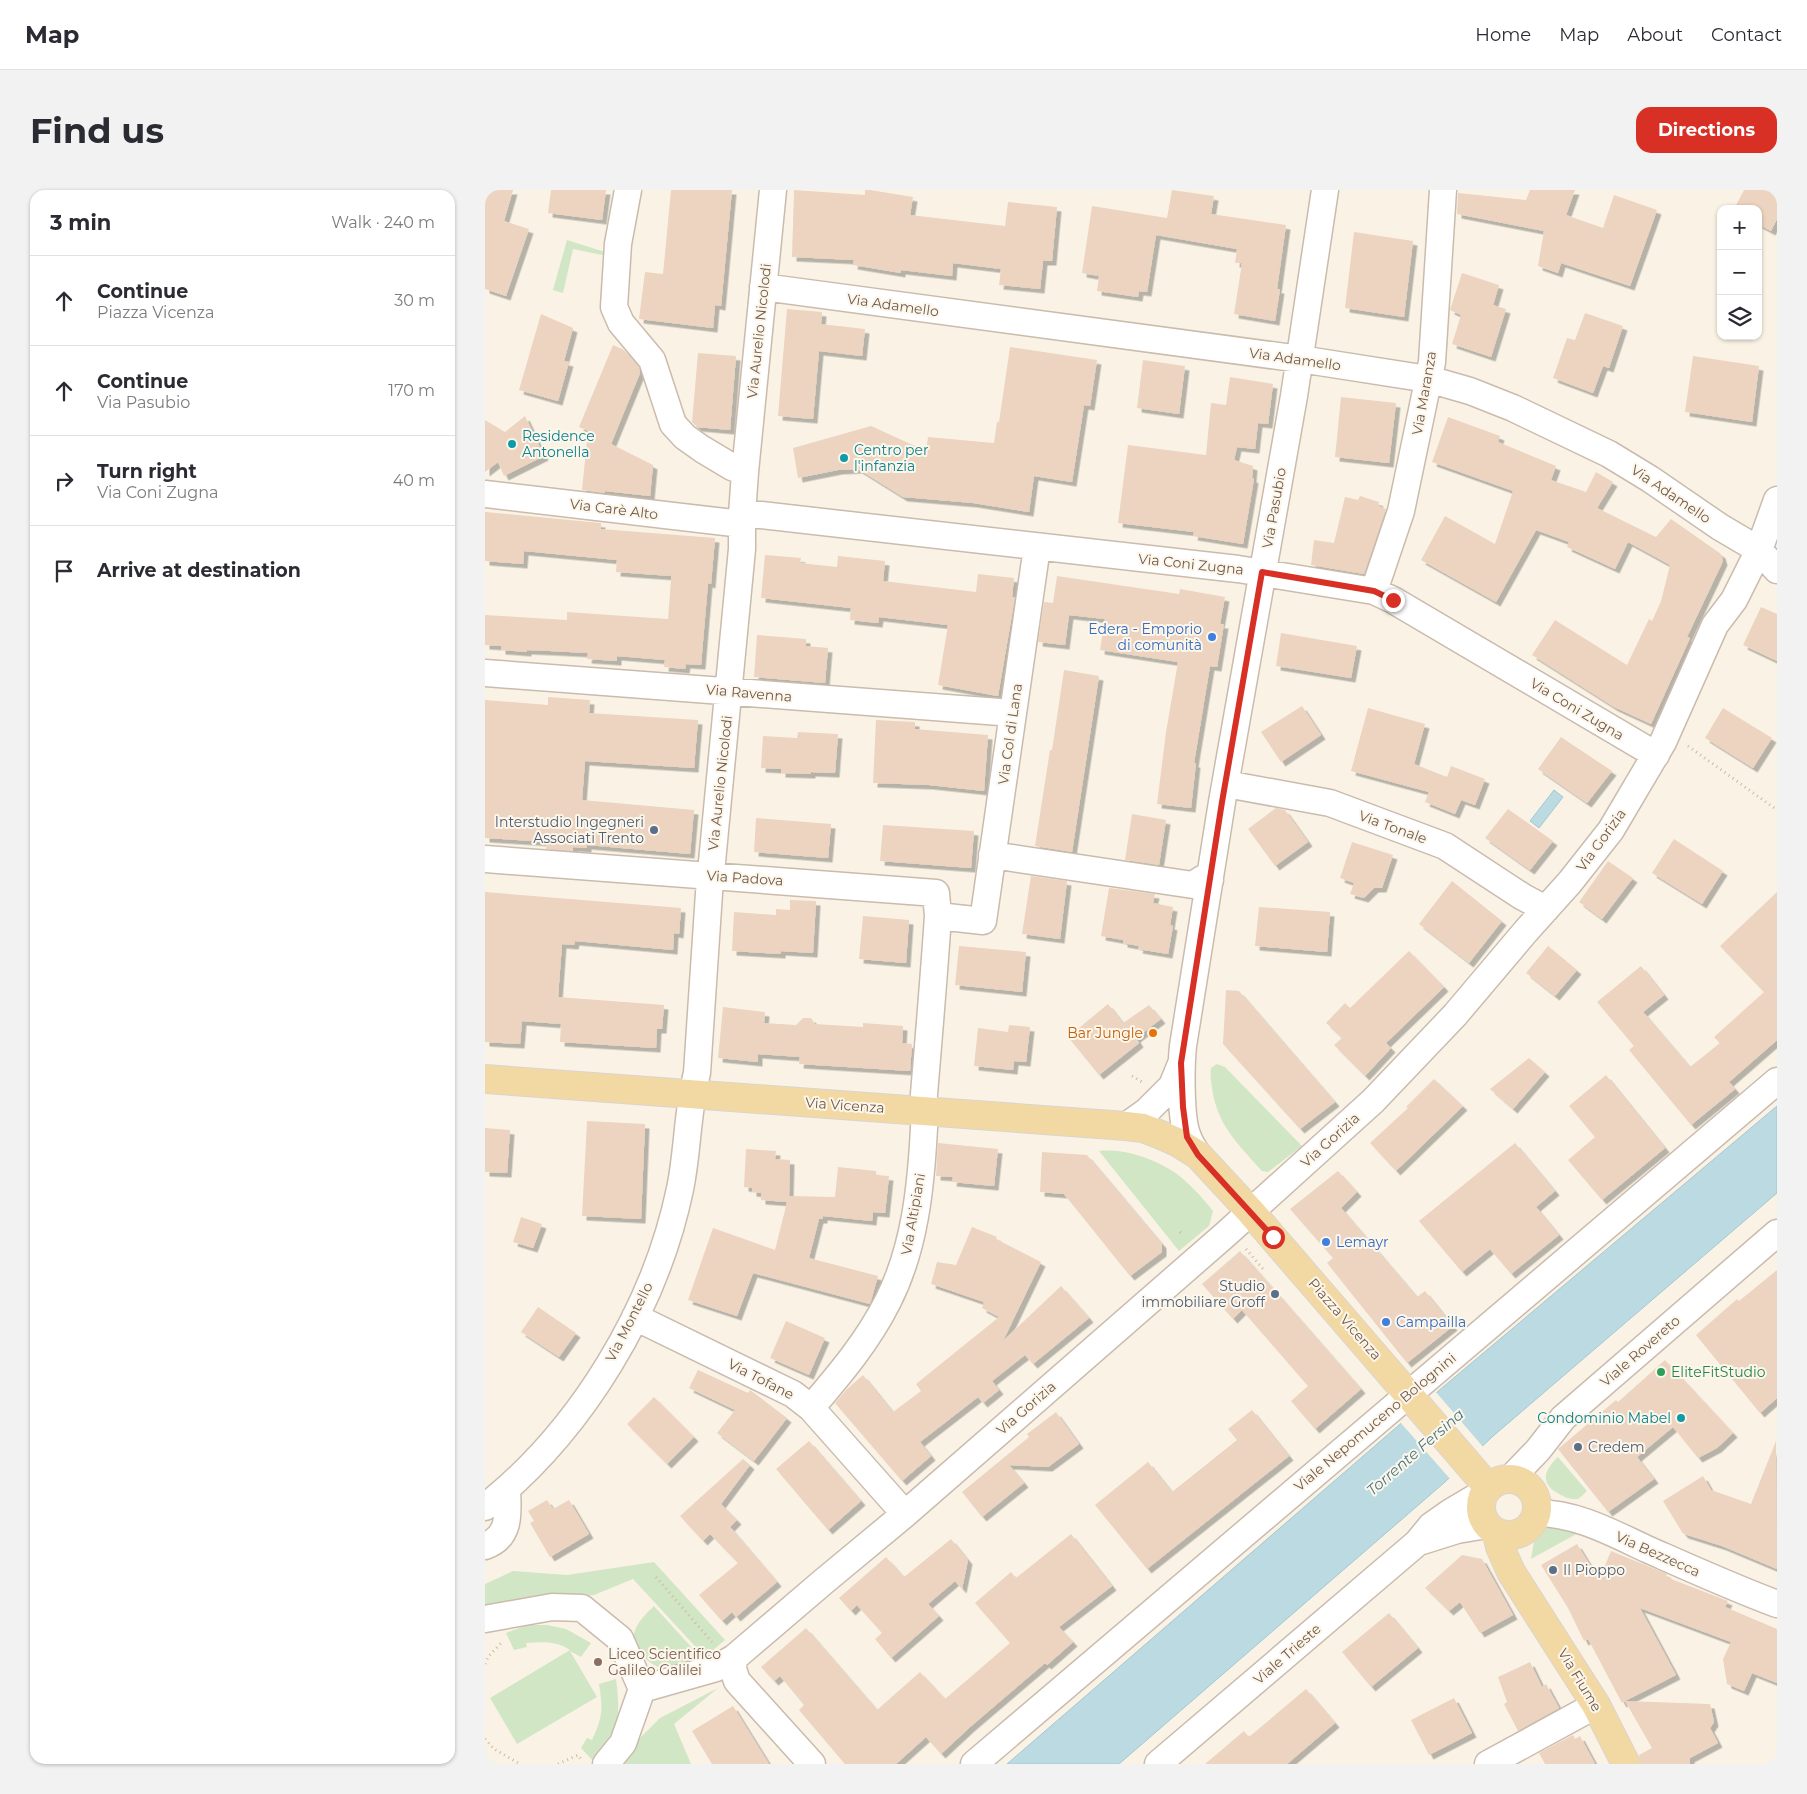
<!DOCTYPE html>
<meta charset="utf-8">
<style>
:root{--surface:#fff;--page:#f2f2f3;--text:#2b2b33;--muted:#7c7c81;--line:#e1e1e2;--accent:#d93025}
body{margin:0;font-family:Montserrat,sans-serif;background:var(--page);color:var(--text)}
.controls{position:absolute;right:15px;top:15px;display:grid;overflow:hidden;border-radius:10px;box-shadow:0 1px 4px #0004}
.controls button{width:45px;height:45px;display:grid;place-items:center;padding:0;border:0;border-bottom:1px solid var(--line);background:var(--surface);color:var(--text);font:25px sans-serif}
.stop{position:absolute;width:15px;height:15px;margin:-11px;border:4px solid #d93025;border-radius:50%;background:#fff}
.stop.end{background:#d93025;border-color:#fff;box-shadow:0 1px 5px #0008}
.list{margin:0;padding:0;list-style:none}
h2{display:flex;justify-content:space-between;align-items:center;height:65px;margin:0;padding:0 20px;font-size:21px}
h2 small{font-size:16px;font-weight:400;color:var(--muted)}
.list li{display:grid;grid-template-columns:32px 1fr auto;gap:15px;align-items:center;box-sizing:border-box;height:90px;padding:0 20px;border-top:1px solid var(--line)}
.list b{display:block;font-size:19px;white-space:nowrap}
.list p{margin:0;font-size:16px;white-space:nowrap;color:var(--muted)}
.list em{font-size:16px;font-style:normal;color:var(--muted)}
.icon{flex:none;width:28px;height:28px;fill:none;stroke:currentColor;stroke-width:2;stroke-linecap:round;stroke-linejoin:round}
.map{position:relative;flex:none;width:1292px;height:1574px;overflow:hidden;border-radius:15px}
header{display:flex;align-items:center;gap:30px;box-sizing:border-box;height:70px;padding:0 25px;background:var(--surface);border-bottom:1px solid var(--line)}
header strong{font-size:24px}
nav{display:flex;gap:28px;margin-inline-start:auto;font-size:18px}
.intro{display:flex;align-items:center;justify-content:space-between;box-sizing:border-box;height:120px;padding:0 30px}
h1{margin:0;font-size:35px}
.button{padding:12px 22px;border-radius:15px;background:var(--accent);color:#fff;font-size:18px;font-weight:700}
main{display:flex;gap:30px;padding:0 30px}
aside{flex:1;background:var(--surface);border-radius:15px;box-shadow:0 1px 4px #0004}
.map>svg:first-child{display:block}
.green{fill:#d1e6c5}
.water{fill:#bcdae1;stroke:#a3c8d2}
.pier{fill:#faf3e5}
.building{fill:#ecd4c0;filter:url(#shadow)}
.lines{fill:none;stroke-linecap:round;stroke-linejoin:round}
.minor-casing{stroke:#cabbad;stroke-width:29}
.major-casing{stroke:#dad4d1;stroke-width:30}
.path{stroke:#d1b7a3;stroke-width:3;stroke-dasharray:1 4;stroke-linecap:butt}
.minor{stroke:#fff;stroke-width:26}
.major{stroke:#f2d9a4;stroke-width:28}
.route{stroke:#d93025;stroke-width:6}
.culture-dot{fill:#0f9aa8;stroke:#fdf7eb;stroke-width:2}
.shop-dot{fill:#3f7fe0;stroke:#fdf7eb;stroke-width:2}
.service-dot{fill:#5c6f8a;stroke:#fdf7eb;stroke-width:2}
.food-dot{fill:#e8710a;stroke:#fdf7eb;stroke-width:2}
.leisure-dot{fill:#2e9e5b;stroke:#fdf7eb;stroke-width:2}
.education-dot{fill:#8d6e63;stroke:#fdf7eb;stroke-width:2}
.labels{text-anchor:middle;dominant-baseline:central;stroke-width:4;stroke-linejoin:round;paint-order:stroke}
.street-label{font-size:14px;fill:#705b4d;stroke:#fdf7eb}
.culture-label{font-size:14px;fill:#0d838f;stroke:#fdf7eb;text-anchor:start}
.shop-label{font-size:14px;fill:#366cbe;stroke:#fdf7eb;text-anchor:start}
.service-label{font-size:14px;fill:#4e5e75;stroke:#fdf7eb;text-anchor:end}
.food-label{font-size:14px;fill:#c56008;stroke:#fdf7eb;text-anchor:end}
.leisure-label{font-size:14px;fill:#27864d;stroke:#fdf7eb;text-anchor:start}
.education-label{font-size:14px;fill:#785e54;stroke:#fdf7eb;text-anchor:start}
.water-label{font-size:15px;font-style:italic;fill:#497581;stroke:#fdf7eb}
</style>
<header>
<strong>Map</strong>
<nav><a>Home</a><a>Map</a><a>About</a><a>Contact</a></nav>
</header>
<div class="intro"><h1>Find us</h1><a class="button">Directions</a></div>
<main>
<aside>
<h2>3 min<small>Walk · 240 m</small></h2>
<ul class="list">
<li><svg class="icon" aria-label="ahead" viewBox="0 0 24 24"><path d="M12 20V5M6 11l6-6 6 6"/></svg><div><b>Continue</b><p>Piazza Vicenza</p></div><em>30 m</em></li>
<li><svg class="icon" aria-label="ahead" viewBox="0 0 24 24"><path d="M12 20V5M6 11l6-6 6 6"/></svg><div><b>Continue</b><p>Via Pasubio</p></div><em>170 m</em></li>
<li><svg class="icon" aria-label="right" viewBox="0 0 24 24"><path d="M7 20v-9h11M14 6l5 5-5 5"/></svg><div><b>Turn right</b><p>Via Coni Zugna</p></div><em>40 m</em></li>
<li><svg class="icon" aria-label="arrive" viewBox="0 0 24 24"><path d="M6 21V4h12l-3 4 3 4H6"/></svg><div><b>Arrive at destination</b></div></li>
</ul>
</aside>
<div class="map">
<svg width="1292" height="1574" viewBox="0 0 1292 1574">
<defs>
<filter id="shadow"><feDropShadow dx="4.5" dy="4.5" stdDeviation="0" flood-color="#0004"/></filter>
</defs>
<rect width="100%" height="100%" fill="#faf3e5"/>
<path class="green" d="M82 50 123 63 122 66 88 59 78 103 68 100Z
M732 874 740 877 817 956 783 982 777 981C753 954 732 935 727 898 726 891 725 885 726 878Z
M614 961C639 958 671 969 692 984 705 994 718 1008 728 1021L724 1036 694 1061Z
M1073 1267 1102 1301C1100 1303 1096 1307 1093 1309 1088 1310 1082 1308 1078 1306 1056 1296 1056 1283 1073 1267Z
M1059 1337H1076L1095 1342 1046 1369 1050 1345Z
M169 1372 240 1450 220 1467 148 1389 109 1405 43 1415 0 1425V1394L28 1381 82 1385Z
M169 1416 217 1469C209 1471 185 1480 179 1479 173 1478 166 1473 162 1470 137 1450 151 1433 169 1416Z
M42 1435H62L81 1439 106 1453 96 1467 85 1461 112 1507 32 1554 5 1508 85 1460C71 1451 58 1452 41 1453L42 1457 29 1460 21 1443Z
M131 1489C136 1527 134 1542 109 1572L96 1558 102 1548 107 1550C118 1526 118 1520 114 1494Z
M233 1498 189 1534 206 1574H135L148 1555 175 1528Z"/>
<path class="water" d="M1069 600 1078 607 1054 638 1045 631Z
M1292 916V1003L1007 1247 960 1292 634 1574H522L958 1197Z"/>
<path class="pier" d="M950 1201 999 1258 966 1290 915 1232Z"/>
<path class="building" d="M0 0H28L19 31 44 39 21 106 0 99Z
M66 0H121L117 30 63 23Z
M186 0H247L236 116 230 115 228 138 154 129 160 82 178 84Z
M309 0 380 5V0H385L428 7 425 25 520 36 523 12 572 17 567 71H558L555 99 514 95 516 79 468 73 467 86 416 80V83L368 75 369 70 307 67Z
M687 0 729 6 726 24 801 35 792 99H795L790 131 749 124 757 73H750L752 59 671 45 662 102 654 101 653 107 612 101 614 86 597 83 607 16 682 28Z
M1045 0H1090L1081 25 1118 38 1129 5 1172 20 1145 96 1076 73 1073 83 1053 76 1059 41 972 24 973 3 1041 10Z
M1259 0H1292V29L1286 41 1273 34V19H1249Z
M869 42 928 51 919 127 860 118Z
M977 83 1014 95 1008 115 1021 119 1006 167 967 154 976 125 965 120Z
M302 119 337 122 336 134 380 139 377 166 334 161 328 229 293 226Z
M1100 123 1138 136 1124 178 1118 176 1108 203 1068 188 1082 148 1090 150Z
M56 124 88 138 79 171 84 172 73 211 34 200Z
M128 155 139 160 154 177 155 183 126 254 168 275 165 306 120 301 119 303 97 300 103 241 94 237Z
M525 157 612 170 605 216 599 215 587 292 549 286 544 322 488 313 418 307 373 279 353 280 313 288 308 258 386 236 441 261 443 247 509 253 512 232H514Z
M213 163 251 166 245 240 212 237 207 232Z
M1208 166 1274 176 1267 232 1200 222Z
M658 170 700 176 694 224 652 218Z
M745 187 788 194 783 234 773 233 770 259 752 257 749 270 768 276 767 288 769 289 758 354 708 346 709 342 633 333 643 255 721 265 726 213 741 215Z
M856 207 911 213 904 273 850 267Z
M40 226 59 266 19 286 13 272 0 282V230L20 242Z
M963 227 1015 246 1013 252 1071 276 1066 290 1101 302 1111 282 1128 292 1112 318 1171 347 1186 329 1236 364 1238 371 1202 447 1205 448 1166 534 1129 517 1047 465 1070 430 1142 475 1164 429 1167 431 1176 411 1185 375 1143 352 1130 379 1082 357 1084 352 1051 340 1011 412 936 370 960 326 1010 354 1028 301 947 272Z
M875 306 894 312 893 316 901 319 879 384 826 375 829 350 849 353 860 307 873 310Z
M0 322 116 333V339L230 348 226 394 223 393 216 475 201 474 200 479 179 477 180 470 132 466V471L102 469 103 463 65 461 42 460V462L16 460V456L0 455V425L82 430V422L183 429 186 390V386L131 382 132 370 39 361 38 374 0 371Z
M280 365 316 368 315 373 352 377 353 366 400 371 398 391 491 402 493 384 529 388 527 407H530L513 506 453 495 463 435 394 427 393 433 365 430 366 418 276 408Z
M572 386 694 404 695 399 740 407 735 434H739L732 477 725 476 709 573H711L706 618 672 614 681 542 693 472 615 460 620 429 584 425 580 455 553 452 559 412 568 413Z
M1276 417 1292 424V471L1258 455Z
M796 443 872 456 866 488 791 476Z
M272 445 321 449V456L343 458 340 493 269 487Z
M579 480 614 486 587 662 550 656 565 560H567Z
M63 507 105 510 104 523 213 530 209 578 100 571 97 610 209 620 205 664 102 655V658L88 657V661L61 659 62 652 0 648V510L63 515Z
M817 516 836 545 796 572 776 542Z
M883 518 940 534 929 574 962 587 966 576 1000 589 990 615 976 610 970 624 940 612 944 602 866 581Z
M1238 518 1287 548 1268 578 1220 548Z
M391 530 430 532V539L503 545 499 601 444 595 388 593Z
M313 542 353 544 350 583 326 582V584L296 583V579L276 578 278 546 312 548Z
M1076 547 1127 581 1102 613 1053 579Z
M791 618 800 620 823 652 790 676 763 639Z
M1023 619 1068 651 1045 680 1000 648Z
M647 624 681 630 674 675 640 670Z
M271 628 346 634 343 668 269 662Z
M398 635 489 641 486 678 395 671Z
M1189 649 1238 681 1217 714 1167 683Z
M867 652 908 665 897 698H889L879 708 865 704 869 693 855 688Z
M1123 671 1148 688 1117 729 1094 712Z
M546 686 582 691 575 749 537 744Z
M967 691 1017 731 984 773 934 734Z
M624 698 670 704 668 713 688 717 685 735 688 736 683 764 653 759 654 756 638 753V750L616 746Z
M0 702 196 718 194 744 189 743 188 760 90 751 89 755 77 754 73 807 179 815 177 839H172L171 858 75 852 76 834 37 831 35 854 0 852Z
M1292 702V850L1244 892 1250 899 1206 935 1144 860 1149 856 1112 812 1156 776 1179 805 1158 822 1205 877 1235 853 1229 847 1279 802 1235 756Z
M305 710 331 711 328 763 296 761V764L247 761 249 722 291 725V719L305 720Z
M774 717 845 722 842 762 770 756Z
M378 726 424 730 421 773 374 769Z
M474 756 541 762 537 802 470 795Z
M1063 756 1092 780 1070 806 1041 783Z
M924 761 959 797 901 853 906 858 880 886 849 855 857 848 841 833 860 813 865 818Z
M741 800 754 801 850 912 815 939 738 854Z
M623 814 638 833 664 815 676 829 651 848 654 853 614 885 583 847Z
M238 817 280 822 279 833 311 835 318 828H326L330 834 378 837V833L418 836 417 853 427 854 425 881 314 874 315 867 273 864V872L233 868Z
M524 835 545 837 541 872 529 871 528 880 489 876 493 838 523 842Z
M1044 868 1060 882 1028 919 1005 899Z
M1121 885 1180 958 1117 1010 1083 970 1110 947 1084 916Z
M949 889 978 916 911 981 885 953 923 918 921 917Z
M102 931 160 934 156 1029 97 1026Z
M0 938 25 940 22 983 0 982Z
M453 953 513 959 509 996 467 992 468 987 451 986Z
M1030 953 1070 1001 1051 1017 1074 1045 1026 1084 1005 1059 977 1082 934 1031Z
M261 959 291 961 290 969 305 970 304 1006 350 1007 353 977 391 981V985L404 986 400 1023 388 1022 387 1031 338 1026V1029H334L324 1068 393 1086 385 1114 268 1083 252 1126 203 1110 228 1038 290 1060 302 1012 276 1010V1003L267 1002V998L259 997Z
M557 962 602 965 677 1054V1062L645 1086 579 1004 555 1002Z
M853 981 872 1002 856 1018 932 1107 940 1101 968 1136 922 1173 842 1073 848 1068 805 1019Z
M36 1027 57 1034 48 1058 28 1052Z
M487 1037 512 1047 511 1049 556 1072 518 1151 576 1096 604 1128 548 1174 540 1165 507 1191 514 1200 498 1213 493 1207 435 1252 446 1266 417 1291 350 1213 362 1199 378 1185 408 1222 436 1201 431 1194 514 1127 497 1118 499 1112 446 1094 452 1072 471 1075Z
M755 1061 876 1199 830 1239 806 1211 823 1196 757 1120 748 1129 717 1094Z
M1292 1080V1208L1275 1223 1211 1145 1252 1109 1254 1111Z
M53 1117 91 1143 74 1167 36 1142Z
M301 1131 340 1148 324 1185 285 1168Z
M1180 1170 1248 1243 1232 1258 1213 1268 1188 1237 1152 1267 1169 1289 1123 1322 1073 1259 1131 1210 1133 1212Z
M213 1180 263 1203 265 1200 302 1228 269 1271 232 1243 250 1220 204 1198Z
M169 1207 209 1247 182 1274 142 1234Z
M767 1220 804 1266 662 1379 610 1315 663 1272 687 1302 752 1250 743 1239Z
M571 1222 594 1254 563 1277 524 1275 539 1293 497 1327 477 1302 544 1247 542 1244Z
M324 1251 376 1311 343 1340 291 1279Z
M1291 1251 1292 1379 1237 1356 1199 1344 1197 1342 1178 1311 1218 1286 1226 1300 1266 1314Z
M258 1269 265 1275 236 1314 252 1330 245 1337 292 1392 251 1427 247 1422 237 1431 214 1405 253 1373 225 1344 218 1351 195 1326Z
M62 1310 68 1319 84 1310 104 1344 65 1367 45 1333 49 1331 43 1321Z
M586 1344 627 1396 574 1437 588 1452 562 1475 560 1473 485 1537 456 1564 441 1547 411 1574H360L314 1520 319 1515 295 1486 289 1491 276 1477 321 1438 392 1520 435 1482 460 1509 525 1453 490 1413 526 1382 531 1388Z
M466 1349 483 1370 477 1399 470 1391 443 1414 454 1426 406 1468 390 1449 397 1443 372 1415 366 1421 354 1408 401 1367 419 1387Z
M1092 1354 1114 1390 1126 1361 1182 1384 1181 1387 1243 1411 1240 1417 1292 1439V1493L1267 1483 1259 1501 1242 1494 1238 1469 1246 1452 1155 1418 1191 1485 1140 1511 1225 1514 1229 1532 1225 1538 1233 1553 1205 1568V1574H1156L1154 1565 1167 1558 1140 1511 1137 1513 1103 1449 1099 1451 1083 1418 1056 1375Z
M977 1365 997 1369 1028 1425 995 1443 975 1412 964 1421 940 1398Z
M904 1423 933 1458 886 1497 857 1462Z
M1045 1472 1057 1497 1061 1494 1074 1518 1033 1541 1019 1514 1022 1512 1013 1487Z
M821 1499 850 1533 802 1574H720L759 1541 764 1547Z
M969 1508 987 1543 944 1565 926 1530Z
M248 1516 284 1574H227L207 1541Z
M1088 1545 1090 1549 1095 1546 1110 1574H1060L1054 1563Z"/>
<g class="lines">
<defs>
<path id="minor" d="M143 0 133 54 129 117 136 133 167 170 188 234 200 247 217 259 247 277 260 282
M278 97 815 169 943 189 985 201 1028 218 1124 264 1165 289 1235 337 1274 360 1292 380
M0 304 257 334
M257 325H276L753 379 889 401 908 410 1171 565
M889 401 916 321 947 172 958 0
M0 483 528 523
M741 594 845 613 960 656 1038 707 1061 719
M507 665 708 695 717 689 725 690
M0 669 451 703 453 726 498 731 552 357
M641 936 662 921 687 896 696 874
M713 965C709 959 705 953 703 947 695 930 696 876 698 856L737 612 809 206 840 0
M150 1127 308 1204 326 1218 420 1324
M326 1218C355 1184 383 1151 403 1111 430 1058 436 996 439 938 440 926 438 915 439 904 444 845 449 785 453 726
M1026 1288 1053 1260 1078 1228 1292 1043
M0 1317C96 1241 170 1119 195 999 203 961 202 921 212 883L224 703 257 359V325L260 282 288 0
M1052 1323C1092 1323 1129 1344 1164 1360 1207 1379 1249 1398 1292 1414
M937 1351 972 1340 1002 1335
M0 1356C26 1347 23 1322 22 1300
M0 1429 67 1417 97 1418 135 1449 157 1499 138 1553 121 1574
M249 1468 248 1479 252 1491 327 1574
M157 1499 231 1478 249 1468 338 1392 420 1324 741 1044 888 911 970 825 1041 741 1085 692 1126 640 1178 552 1230 435 1249 410 1274 360 1292 310
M489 1574 1292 891
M673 1574 932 1353 946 1336 966 1322 998 1303
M1003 1574 1111 1515"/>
<path id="major" d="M0 889 641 936 658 938 676 945 692 952 713 965 765 1021 1003 1297
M996 1317a28 28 0 1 1 56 0a28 28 0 1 1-56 0Z
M1012 1343 1015 1357 1026 1382 1111 1515 1141 1574"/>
</defs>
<use href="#minor" class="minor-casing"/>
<use href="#major" class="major-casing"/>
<path class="path" d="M1203 556 1292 620
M647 886 657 892
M695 1042 698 1045
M761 1059 778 1079
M171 1387 227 1452
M0 1474 3 1467 18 1451
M0 1549 9 1559 35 1574
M73 1574 93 1565 97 1571"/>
<use href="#minor" class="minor"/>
<use href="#major" class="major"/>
</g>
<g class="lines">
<path class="route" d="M788 1047 713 965 702 947 698 917 696 873 737 612 777 382 889 401 908 410"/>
</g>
<g class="culture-dot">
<circle cx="27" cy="254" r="5"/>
<circle cx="359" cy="268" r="5"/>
<circle cx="1196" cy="1228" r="5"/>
</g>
<g class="shop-dot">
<circle cx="727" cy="447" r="5"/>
<circle cx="841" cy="1052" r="5"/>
<circle cx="901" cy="1132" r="5"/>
</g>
<g class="service-dot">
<circle cx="169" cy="640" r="5"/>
<circle cx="790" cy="1104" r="5"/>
<circle cx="1093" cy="1257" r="5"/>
<circle cx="1068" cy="1380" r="5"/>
</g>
<circle class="food-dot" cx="668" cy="843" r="5"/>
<circle class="leisure-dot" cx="1176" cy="1182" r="5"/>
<circle class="education-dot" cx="113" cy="1472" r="5"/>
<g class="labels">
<g class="street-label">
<text transform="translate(408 115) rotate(8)">Via Adamello</text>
<text transform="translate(274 141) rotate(-84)">Via Aurelio Nicolodi</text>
<text transform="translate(810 169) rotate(8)">Via Adamello</text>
<text transform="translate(939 203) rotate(-80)">Via Maranza</text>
<text transform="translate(1186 304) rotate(34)">Via Adamello</text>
<text transform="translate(789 318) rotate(-80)">Via Pasubio</text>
<text transform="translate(129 319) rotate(7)">Via Carè Alto</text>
<text transform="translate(706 374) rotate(6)">Via Coni Zugna</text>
<text transform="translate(264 503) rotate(5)">Via Ravenna</text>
<text transform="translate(1092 519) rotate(31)">Via Coni Zugna</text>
<text transform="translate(525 544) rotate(-82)">Via Col di Lana</text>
<text transform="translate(235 593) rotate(-84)">Via Aurelio Nicolodi</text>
<text transform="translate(908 637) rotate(20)">Via Tonale</text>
<text transform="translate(1116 650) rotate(-54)">Via Gorizia</text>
<text transform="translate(260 688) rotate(4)">Via Padova</text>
<text transform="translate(360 915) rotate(4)">Via Vicenza</text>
<text transform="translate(845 950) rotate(-42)">Via Gorizia</text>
<text transform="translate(428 1024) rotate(-80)">Via Altipiani</text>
<text transform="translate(860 1129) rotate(49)">Piazza Vicenza</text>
<text transform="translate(144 1132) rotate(-63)">Via Montello</text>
<text transform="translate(1155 1161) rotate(-41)">Viale Rovereto</text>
<text transform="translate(276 1189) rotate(27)">Via Tofane</text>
<text transform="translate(541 1218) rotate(-41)">Via Gorizia</text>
<text transform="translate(890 1232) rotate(-40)">Viale Nepomuceno Bolognini</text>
<text transform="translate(1173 1364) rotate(24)">Via Bezzecca</text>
<text transform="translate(802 1464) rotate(-41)">Viale Trieste</text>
<text transform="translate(1095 1490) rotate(59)">Via Fiume</text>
</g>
<g class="culture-label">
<text x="37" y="246">Residence<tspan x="37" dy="16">Antonella</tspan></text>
<text x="369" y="260">Centro per<tspan x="369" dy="16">l'infanzia</tspan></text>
<text x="1186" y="1228" text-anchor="end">Condominio Mabel</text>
</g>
<g class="shop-label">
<text x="717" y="439" text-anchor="end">Edera - Emporio<tspan x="717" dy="16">di comunità</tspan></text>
<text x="851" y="1052">Lemayr</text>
<text x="911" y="1132">Campailla</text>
</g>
<g class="service-label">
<text x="159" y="632">Interstudio Ingegneri<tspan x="159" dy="16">Associati Trento</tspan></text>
<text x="780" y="1096">Studio<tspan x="780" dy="16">immobiliare Groff</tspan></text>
<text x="1103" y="1257" text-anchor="start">Credem</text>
<text x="1078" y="1380" text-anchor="start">Il Pioppo</text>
</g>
<g class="food-label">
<text x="658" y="843">Bar Jungle</text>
</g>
<g class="leisure-label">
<text x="1186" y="1182">EliteFitStudio</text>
</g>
<g class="education-label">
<text x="123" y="1464">Liceo Scientifico<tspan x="123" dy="16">Galileo Galilei</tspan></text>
</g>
<g class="water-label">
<text transform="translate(930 1262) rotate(-41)">Torrente Fersina</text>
</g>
</g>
</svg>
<div class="controls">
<button>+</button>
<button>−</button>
<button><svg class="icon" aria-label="layers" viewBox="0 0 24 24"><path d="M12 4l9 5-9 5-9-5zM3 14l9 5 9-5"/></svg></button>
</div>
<div class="stop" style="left:788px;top:1047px"></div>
<div class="stop end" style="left:908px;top:410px"></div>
</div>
</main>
